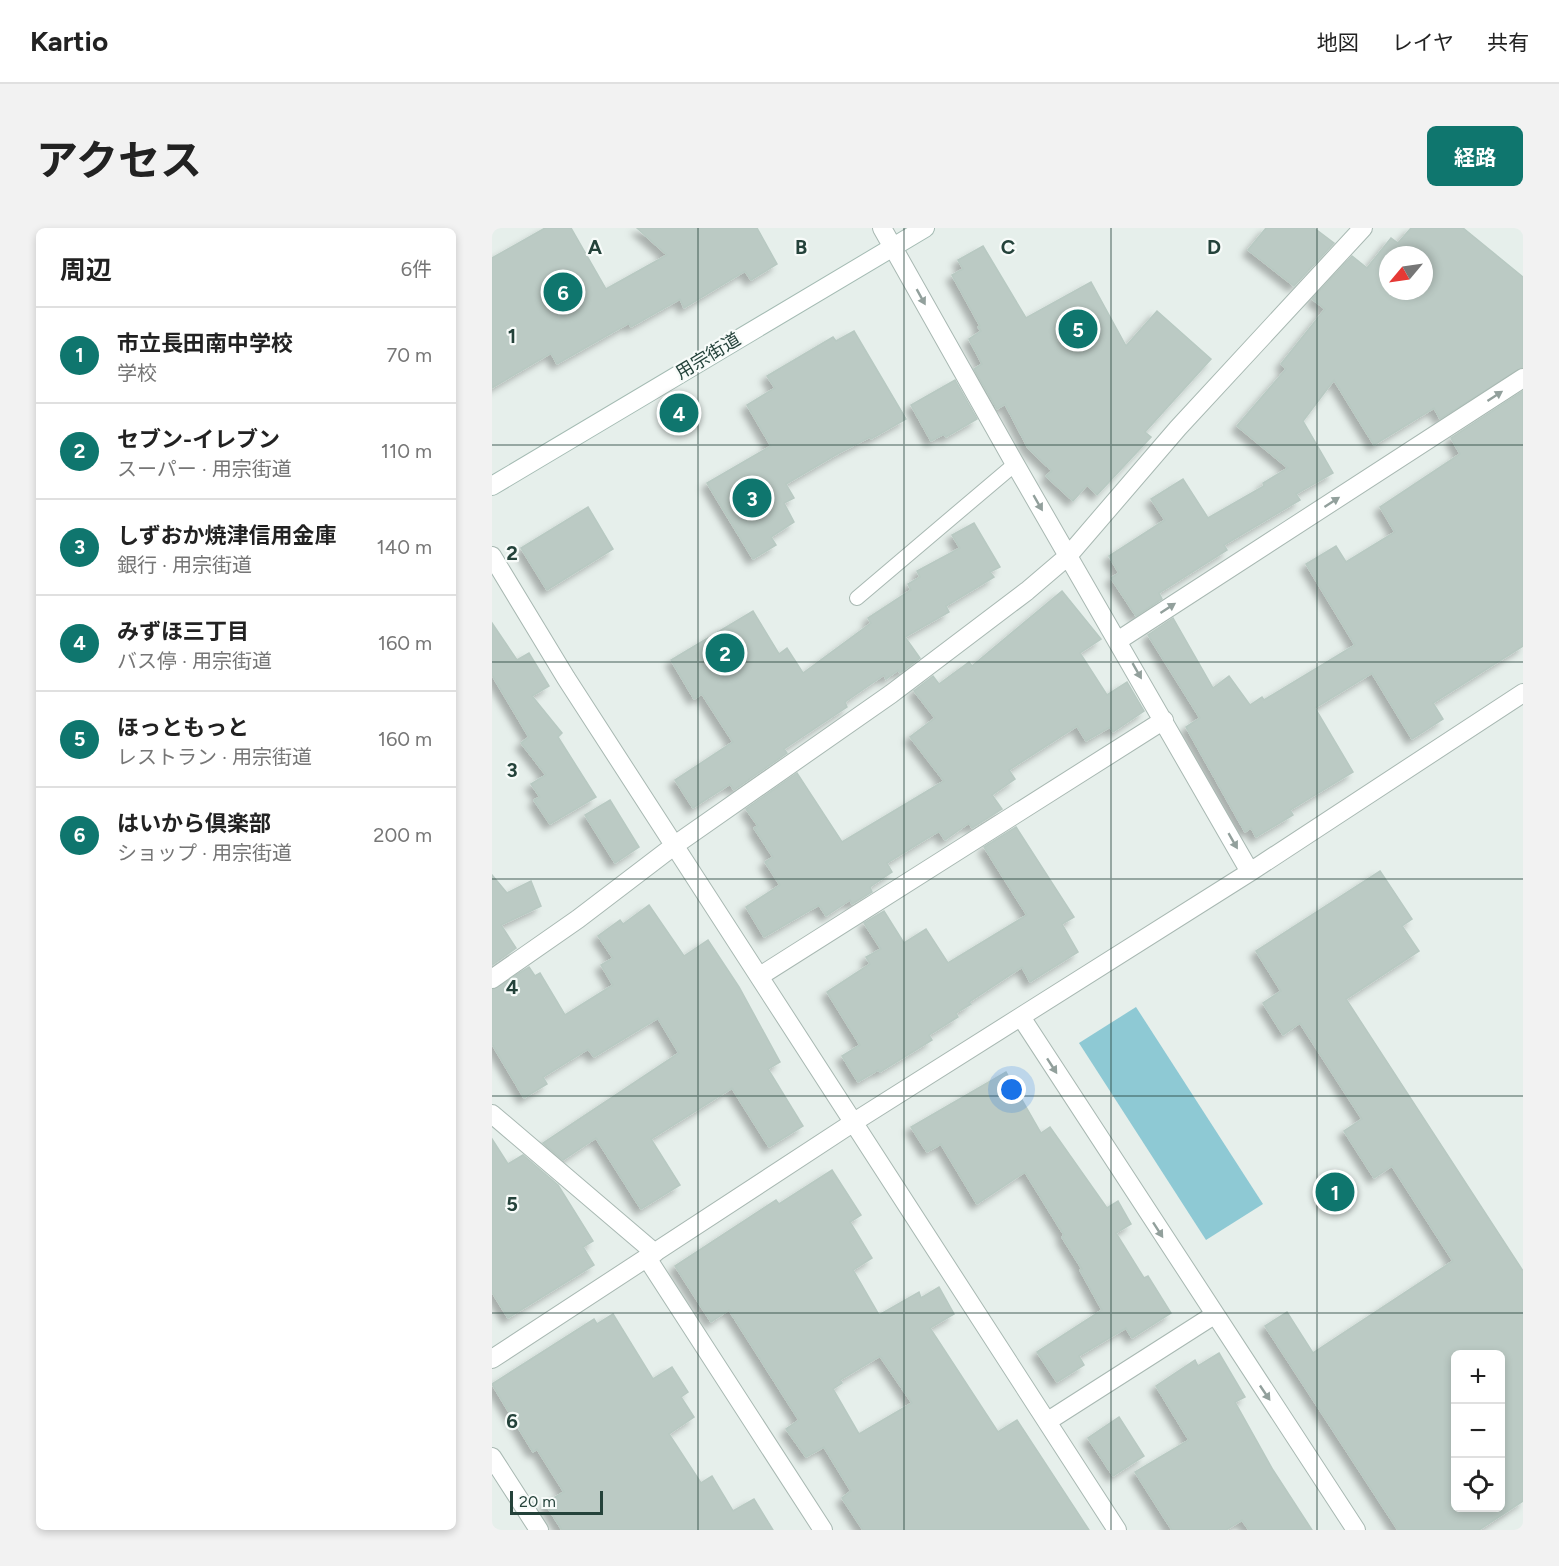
<!DOCTYPE html>
<html lang="ja">
<meta charset="utf-8">
<style>
:root{--surface:#fff;--page:#f2f2f2;--text:#222;--muted:#767676;--line:#e0e0e0;--accent:#0f766e}
body{margin:0;font-family:Figtree,"Noto Sans JP",sans-serif;background:var(--page);color:var(--text)}
.controls{position:absolute;right:18px;bottom:18px;display:grid;overflow:hidden;border-radius:9px;box-shadow:0 3px 9px #0003}
.controls button{width:54px;height:54px;display:grid;place-items:center;padding:0;border:0;border-bottom:2px solid var(--line);background:var(--surface);color:var(--text);font:30px sans-serif}
.compass{position:absolute;left:887px;top:18px;width:54px;height:54px;border-radius:50%;background:var(--surface);box-shadow:0 3px 9px #0003;rotate:241deg}
.scale{position:absolute;left:18px;bottom:15px;width:93px;box-sizing:border-box;padding-left:6px;border:3px solid #24423a;border-top:0;font-size:16px;line-height:21px;white-space:nowrap;color:#24423a;-webkit-text-stroke:4px #f7fbf9;paint-order:stroke}
.you{position:absolute;left:520px;top:862px;width:21px;height:21px;margin:-15px;border:4px solid #fff;border-radius:50%;background:#1a73e8;box-shadow:0 0 0 9px #1a73e833}
.badge{display:grid;place-items:center;width:39px;height:39px;border-radius:50%;background:var(--accent);color:#fff;font-size:20px;font-weight:700}
.pin{position:absolute;translate:-50% -50%;border:3px solid #fff;box-shadow:0 2px 6px #0006}
.list{margin:0;padding:0;list-style:none}
h2{display:flex;justify-content:space-between;align-items:center;height:78px;margin:0;padding:0 24px;font-size:26px}
h2 small{font-size:20px;font-weight:400;color:var(--muted)}
.list li{display:grid;grid-template-columns:39px 1fr auto;gap:18px;align-items:center;box-sizing:border-box;height:96px;padding:0 24px;border-top:2px solid var(--line)}
.list b{display:block;font-size:22px;white-space:nowrap}
.list p{margin:0;font-size:20px;white-space:nowrap;color:var(--muted)}
.list em{font-size:20px;font-style:normal;color:var(--muted)}
.icon{flex:none;width:33px;height:33px;fill:none;stroke:currentColor;stroke-width:2;stroke-linecap:round;stroke-linejoin:round}
.map{position:relative;flex:none;width:1031px;height:1302px;overflow:hidden;border-radius:9px}
header{display:flex;align-items:center;gap:36px;box-sizing:border-box;height:84px;padding:0 30px;background:var(--surface);border-bottom:2px solid var(--line)}
header strong{font-size:28px}
nav{display:flex;gap:33px;margin-inline-start:auto;font-size:21px}
.intro{display:flex;align-items:center;justify-content:space-between;box-sizing:border-box;height:144px;padding:0 36px}
h1{margin:0;font-size:42px}
.button{padding:15px 27px;border-radius:9px;background:var(--accent);color:#fff;font-size:21px;font-weight:700}
main{display:flex;gap:36px;padding:0 36px}
aside{flex:1;background:var(--surface);border-radius:9px;box-shadow:0 3px 9px #0003}
.map>svg:first-child{display:block}
.water{fill:#8ec9d4}
.building{fill:#bbcac4;stroke:#b8c9c2;stroke-width:1.5;fill-rule:evenodd;filter:url(#shadow)}
.lines{fill:none;stroke-linecap:round;stroke-linejoin:round}
.lane-casing{stroke:#a8b8b2;stroke-width:16}
.street-casing{stroke:#a8b8b2;stroke-width:20}
.secondary-casing{stroke:#a4bbb3;stroke-width:20}
.lane{stroke:#fff;stroke-width:14}
.street{stroke:#fff;stroke-width:18}
.secondary{stroke:#fff;stroke-width:18}
.oneway{fill:#92a09c}
.grid{fill:none;stroke:#24423a;stroke-width:1.5;stroke-opacity:0.55}
.labels{text-anchor:middle;dominant-baseline:central;stroke-width:4.5;stroke-linejoin:round;paint-order:stroke}
.street-label{font-size:18px;fill:#24423a;stroke:#f7fbf9}
.grid-label{font-size:20px;text-anchor:middle;font-weight:bold;fill:#24423a;stroke:#f7fbf9;stroke-width:4.5;stroke-linejoin:round;paint-order:stroke}
</style>
<header>
<strong>Kartio</strong>
<nav><a>地図</a><a>レイヤ</a><a>共有</a></nav>
</header>
<div class="intro"><h1>アクセス</h1><a class="button">経路</a></div>
<main>
<aside>
<h2>周辺<small>6件</small></h2>
<ul class="list">
<li><span class="badge">1</span><div><b>市立長田南中学校</b><p>学校</p></div><em>70 m</em></li>
<li><span class="badge">2</span><div><b>セブン-イレブン</b><p>スーパー · 用宗街道</p></div><em>110 m</em></li>
<li><span class="badge">3</span><div><b>しずおか焼津信用金庫</b><p>銀行 · 用宗街道</p></div><em>140 m</em></li>
<li><span class="badge">4</span><div><b>みずほ三丁目</b><p>バス停 · 用宗街道</p></div><em>160 m</em></li>
<li><span class="badge">5</span><div><b>ほっともっと</b><p>レストラン · 用宗街道</p></div><em>160 m</em></li>
<li><span class="badge">6</span><div><b>はいから倶楽部</b><p>ショップ · 用宗街道</p></div><em>200 m</em></li>
</ul>
</aside>
<div class="map">
<svg width="1031" height="1302" viewBox="0 0 1031 1302">
<defs>
<filter id="shadow"><feDropShadow dx="-5.5" dy="5.5" stdDeviation="3" flood-color="#0004"/></filter>
</defs>
<rect width="100%" height="100%" fill="#e6efeb"/>
<path class="water" d="M644 779 771 976 714 1012 587 815Z"/>
<path class="building" d="M53 0H79L114 61 175 27 145 0H265L285 36 259 52 253 43 192 80 188 71 139 99 137 95 65 136 59 125 0 160V30Z
M774 0H822L842 15 802 58 756 22Z
M919 0H971L1031 49V139L948 191 942 180 882 217 842 152 811 193 841 245 804 266 808 272 732 317 735 322 667 365 670 371 644 388 619 350 627 345 617 328 673 292 659 271 691 251 716 290 772 258 771 255 796 240 745 198 794 141 789 136 833 81 820 71 860 28 875 40 899 10 906 15ZM896 27H932V63H896Z
M491 18 534 90 599 54 634 118 665 83 719 131 653 204 659 209 605 267 595 257 581 273 554 248 560 243 536 220 513 176 505 181 482 141 490 136 477 111 489 103 486 99 488 98 460 47 471 41 466 32Z
M362 103 414 191 379 211 378 209 347 225 294 256 302 270 292 275 302 294 279 309 284 317 261 331 215 255 279 218 255 177 283 160 275 148 341 109 344 113Z
M463 152 485 191 454 209 452 206 439 213 419 177Z
M1031 163V418L941 475 951 491 920 511 880 445 823 480 861 544 798 582 801 587 764 609 759 600 753 604 694 499 708 490 656 407 681 390 721 460 737 448 758 477 770 469 772 472 863 417 814 336 844 318 854 334 903 304 888 279 968 226 959 210Z
M96 279 121 321 55 362 29 320Z
M482 295 508 339 498 344 502 349 454 378 457 384 413 409 428 430 408 445 406 442 394 451 392 447 353 474 355 479 292 521 295 525 242 562 238 556 201 580 183 552 241 514 210 466 202 471 179 432 261 383 287 426 295 420 311 445 379 395 376 390 419 362 416 356 428 349 425 343 468 320 460 307Z
M570 363 609 411 588 425 615 467 635 454 652 483 621 504 618 499 594 513 585 498 517 542 523 551 500 567 510 581 480 600 477 595 453 612 447 603 395 635 400 644 378 659 380 664 360 676 358 672 334 688 327 677 272 709 254 679 288 657 273 634 281 629 262 600 266 598 254 581 305 545 350 614 452 553 418 509 443 490 422 463 441 448 447 456 477 434 480 438Z
M0 395 25 432 37 425 57 458 40 468 70 505 66 509 104 569 58 596 42 572 48 569 39 556 54 547 29 515 37 509 0 447Z
M118 572 147 619 123 635 93 587Z
M524 599 582 689 570 696 586 724 538 754 530 739 477 774 479 776 464 785 466 789 437 807 440 812 388 844 386 842 366 854 350 828 368 817 335 764 378 736 374 729 389 721 372 695 392 683 412 715 434 701 456 735 535 687 492 619Z
M888 643 920 691 910 698 927 723 854 771 1031 1043V1273L987 1302H906L773 1098 795 1084 821 1125 961 1033 900 938 882 950 852 903 870 891 808 795 791 807 771 775 789 763 764 723ZM963 1126H1008V1280H963Z
M0 647 15 665 39 653 49 678 9 697 24 720 0 737Z
M157 677 192 728 216 712 247 759 288 834 276 841 311 898 277 919 240 860 159 911 188 957 149 981 104 910 71 932 51 915 187 825 166 790 102 829 96 821 51 849 55 856 32 870 0 816V762L37 739 43 748 48 745 73 787 121 757 109 737 121 730 106 708 128 692 131 696Z
M514 844 549 905 558 899 615 980 626 973 639 996 624 1005 652 1050 656 1048 679 1085 640 1110 634 1100 587 1128 592 1137 565 1154 545 1124 610 1082 588 1042 590 1041 570 1009 572 1007 533 944 485 976 449 916 435 924 419 899Z
M0 911 16 936 31 927 66 957 101 1013 91 1019 102 1037 16 1090 0 1064Z
M340 942 369 987 358 994 380 1030 361 1042 387 1087 427 1064 429 1070 447 1059 462 1086 438 1100 506 1204 525 1192 597 1302H371L350 1270 359 1263 332 1219 314 1229 294 1201 307 1192 237 1082 219 1094 183 1038 284 972 287 976ZM388 1128 420 1175 367 1206 341 1161 350 1155 348 1152Z
M121 1086 161 1151 180 1139 196 1164 189 1169 202 1189 177 1206 209 1255 220 1248 241 1283 262 1271 281 1302H70L53 1275 72 1264 45 1221 41 1224 0 1156 102 1091 105 1096Z
M727 1125 753 1169 743 1174 781 1242 820 1302H757L750 1292 734 1302H680L643 1244 697 1212 664 1158 703 1132 706 1138Z
M627 1189 652 1228 621 1248 596 1210Z"/>
<g class="lines">
<defs>
<path id="lane" d="M365 370 523 236"/>
<path id="street" d="M390 0 523 236 758 644
M0 328 74 450 625 1302
M627 412 1031 150
M268 748 672 492
M0 751 86 691 183 617 399 466 535 363 576 328 686 200 871 0
M529 789 864 1302
M0 886 163 1025
M155 1030 331 1302
M0 1131 362 894 758 644 1031 465
M556 1193 722 1087
M0 1229 47 1302"/>
<path id="secondary" d="M0 258 433 0"/>
</defs>
<use href="#lane" class="lane-casing"/>
<use href="#street" class="street-casing"/>
<use href="#secondary" class="secondary-casing"/>
<use href="#lane" class="lane"/>
<use href="#street" class="street"/>
<use href="#secondary" class="secondary"/>
</g>
<defs><path id="oneway-solid" d="M-6-.8H1V-3.2L6.5 0L1 3.2V.8H-6Z" transform="scale(1.5)"/></defs>
<g class="oneway">
<use href="#oneway-solid" transform="translate(429 69) rotate(61)"/>
<use href="#oneway-solid" transform="translate(1003 168) rotate(-33)"/>
<use href="#oneway-solid" transform="translate(840 274) rotate(-33)"/>
<use href="#oneway-solid" transform="translate(546 275) rotate(60)"/>
<use href="#oneway-solid" transform="translate(676 380) rotate(-33)"/>
<use href="#oneway-solid" transform="translate(645 443) rotate(60)"/>
<use href="#oneway-solid" transform="translate(741 613) rotate(60)"/>
<use href="#oneway-solid" transform="translate(560 838) rotate(57)"/>
<use href="#oneway-solid" transform="translate(666 1002) rotate(57)"/>
<use href="#oneway-solid" transform="translate(773 1165) rotate(56)"/>
</g>
<path class="grid" d="M206 0V1302M412 0V1302M619 0V1302M825 0V1302M0 217H1031M0 434H1031M0 651H1031M0 868H1031M0 1085H1031"/>
<g class="labels">
<g class="street-label">
<text transform="translate(216 128) rotate(-31)">用宗街道</text>
</g>
</g>
<g class="grid-label">
<text x="103" y="26">A</text>
<text x="309" y="26">B</text>
<text x="516" y="26">C</text>
<text x="722" y="26">D</text>
<text x="20" y="115">1</text>
<text x="20" y="332">2</text>
<text x="20" y="549">3</text>
<text x="20" y="766">4</text>
<text x="20" y="983">5</text>
<text x="20" y="1200">6</text>
</g>
</svg>
<div class="controls">
<button>+</button>
<button>−</button>
<button><svg class="icon" aria-label="locate" viewBox="0 0 24 24"><circle cx="12" cy="12" r="6"/><path d="M12 2v4M12 18v4M2 12h4M18 12h4"/></svg></button>
</div>
<svg class="compass" viewBox="-18 -18 36 36"><path d="M0-13l5 13h-10z" fill="#e53935"/><path d="M0 13l5-13h-10z" fill="#767676"/></svg>
<div class="scale">20 m</div>
<div class="you"></div>
<div class="pin badge" style="left:843px;top:964px">1</div>
<div class="pin badge" style="left:233px;top:425px">2</div>
<div class="pin badge" style="left:260px;top:270px">3</div>
<div class="pin badge" style="left:187px;top:185px">4</div>
<div class="pin badge" style="left:586px;top:101px">5</div>
<div class="pin badge" style="left:71px;top:64px">6</div>
</div>
</main>
